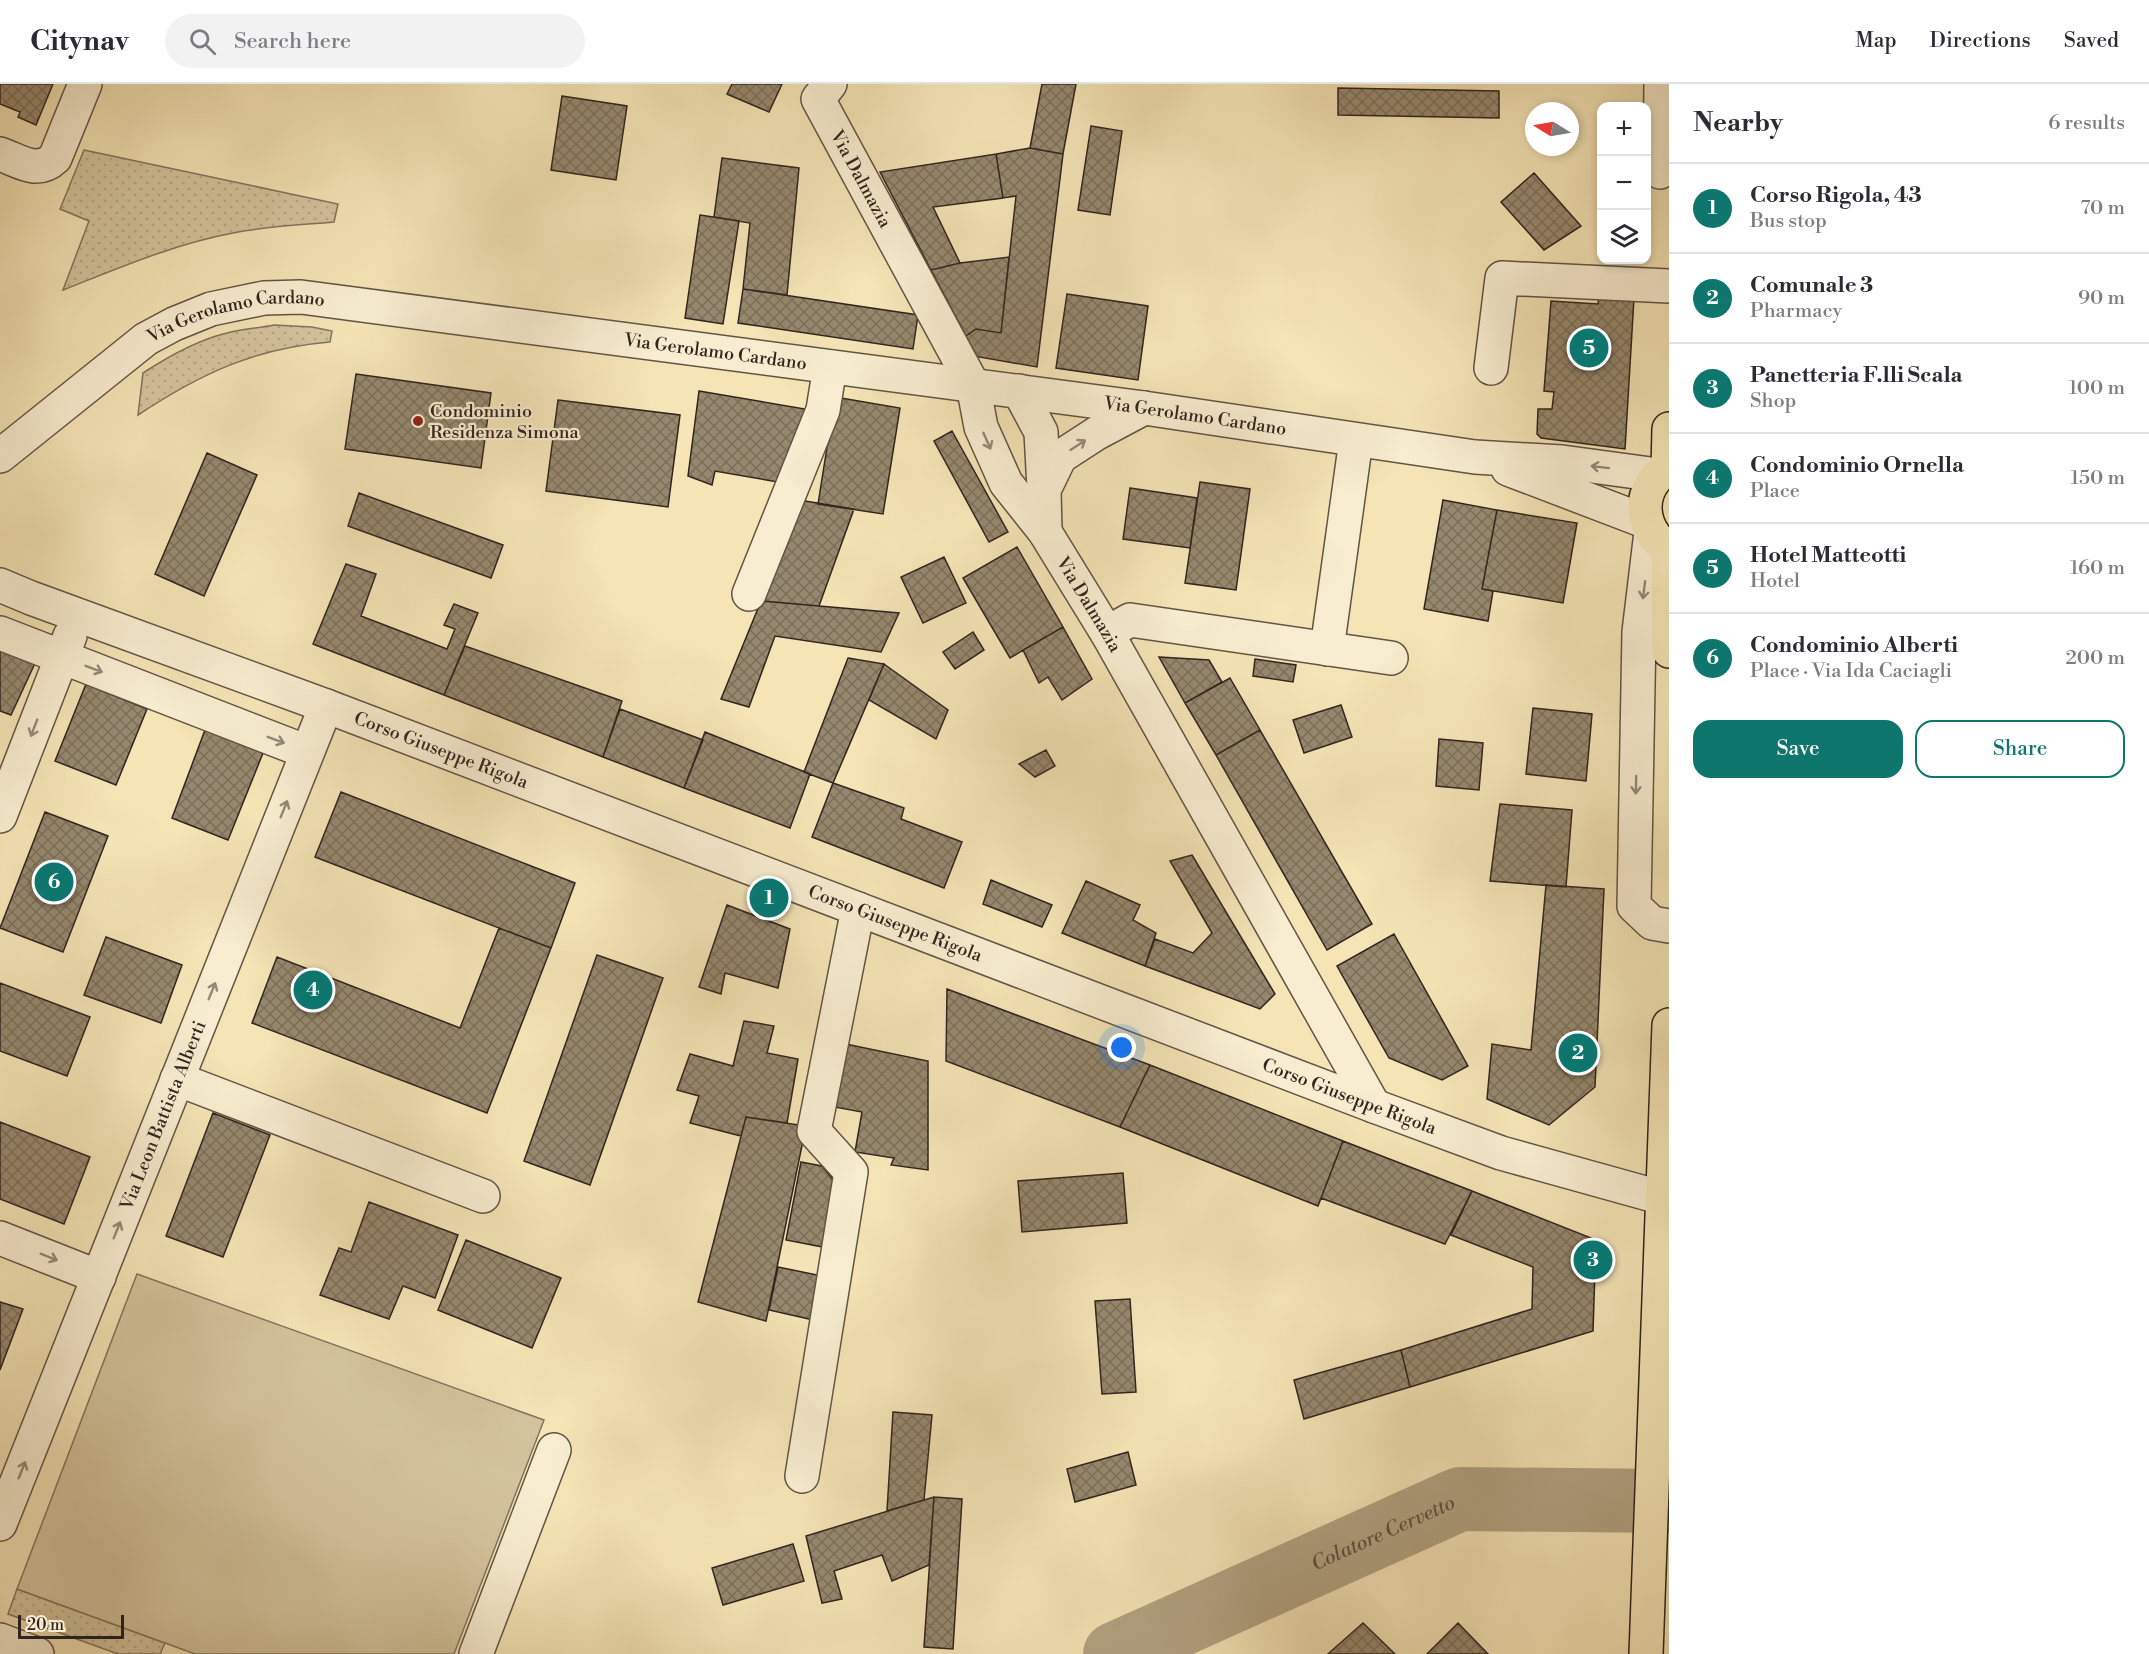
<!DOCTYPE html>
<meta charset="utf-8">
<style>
:root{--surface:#fff;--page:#f2f2f3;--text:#2b2b33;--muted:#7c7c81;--line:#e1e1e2;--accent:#0f766e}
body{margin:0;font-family:"Libre Bodoni",serif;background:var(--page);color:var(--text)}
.controls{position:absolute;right:18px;top:18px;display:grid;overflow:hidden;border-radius:12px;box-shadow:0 3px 9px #0003}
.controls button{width:54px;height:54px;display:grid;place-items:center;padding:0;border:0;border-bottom:2px solid var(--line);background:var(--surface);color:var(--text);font:30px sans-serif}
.compass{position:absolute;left:1525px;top:18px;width:54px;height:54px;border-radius:50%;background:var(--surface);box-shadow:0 3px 9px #0003;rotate:281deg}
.scale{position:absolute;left:18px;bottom:15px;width:106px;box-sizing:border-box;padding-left:6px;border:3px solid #31241f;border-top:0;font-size:16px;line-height:21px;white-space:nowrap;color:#31241f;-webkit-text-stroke:4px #f8edd0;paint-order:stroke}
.you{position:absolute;left:1122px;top:964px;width:21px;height:21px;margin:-15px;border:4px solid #fff;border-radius:50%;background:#1a73e8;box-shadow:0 0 0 9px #1a73e833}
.badge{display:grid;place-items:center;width:39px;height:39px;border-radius:50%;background:var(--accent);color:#fff;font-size:20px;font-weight:700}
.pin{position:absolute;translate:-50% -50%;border:3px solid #fff;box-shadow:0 2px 6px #0006}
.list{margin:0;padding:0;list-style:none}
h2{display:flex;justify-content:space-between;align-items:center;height:78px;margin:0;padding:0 24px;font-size:26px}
h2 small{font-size:20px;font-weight:400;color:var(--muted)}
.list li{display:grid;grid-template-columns:39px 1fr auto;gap:18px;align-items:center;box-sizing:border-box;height:90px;padding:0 24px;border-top:2px solid var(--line)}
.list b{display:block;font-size:22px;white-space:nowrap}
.list p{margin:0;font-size:20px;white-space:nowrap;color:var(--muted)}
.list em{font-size:20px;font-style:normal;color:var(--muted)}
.actions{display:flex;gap:12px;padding:18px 24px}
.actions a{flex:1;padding:14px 0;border:2px solid var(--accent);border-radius:18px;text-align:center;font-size:21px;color:var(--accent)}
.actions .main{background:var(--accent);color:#fff}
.icon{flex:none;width:33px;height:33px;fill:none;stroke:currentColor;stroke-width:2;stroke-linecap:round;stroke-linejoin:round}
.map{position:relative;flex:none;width:1669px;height:1570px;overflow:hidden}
header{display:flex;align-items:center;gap:36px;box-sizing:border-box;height:84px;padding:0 30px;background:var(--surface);border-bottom:2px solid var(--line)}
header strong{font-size:28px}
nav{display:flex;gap:33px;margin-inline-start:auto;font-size:21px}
.search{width:420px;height:54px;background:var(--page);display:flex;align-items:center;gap:15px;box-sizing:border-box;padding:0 21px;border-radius:33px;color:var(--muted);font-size:22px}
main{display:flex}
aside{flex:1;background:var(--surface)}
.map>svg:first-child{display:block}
.grass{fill:url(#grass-dots);stroke:#82745e;stroke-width:1.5}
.garden{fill:#d3c39c;stroke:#82745e;stroke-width:1.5}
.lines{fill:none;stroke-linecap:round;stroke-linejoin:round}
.river{stroke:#b2a383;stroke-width:64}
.building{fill:url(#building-cross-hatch);stroke:#31241f;stroke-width:1.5}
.minor-casing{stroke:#625445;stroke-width:36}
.major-casing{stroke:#31241f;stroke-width:36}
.minor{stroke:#f8edd0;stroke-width:33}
.major{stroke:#f4e4b6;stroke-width:33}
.oneway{stroke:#948878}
.poi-dot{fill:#8f2418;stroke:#f8edd0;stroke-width:2}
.labels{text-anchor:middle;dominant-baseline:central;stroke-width:4.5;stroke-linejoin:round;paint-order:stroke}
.street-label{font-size:18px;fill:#31241f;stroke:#f8edd0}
.poi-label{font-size:18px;fill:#31241f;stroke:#f8edd0;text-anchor:start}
.water-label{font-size:20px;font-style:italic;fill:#5e5042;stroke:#f8edd0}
</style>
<header>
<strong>Citynav</strong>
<div class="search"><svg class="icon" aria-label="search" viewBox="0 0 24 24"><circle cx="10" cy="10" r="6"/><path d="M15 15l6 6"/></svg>Search here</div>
<nav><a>Map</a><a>Directions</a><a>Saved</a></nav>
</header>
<main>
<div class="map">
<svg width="1669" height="1570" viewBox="0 0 1669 1570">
<defs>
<pattern id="grass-dots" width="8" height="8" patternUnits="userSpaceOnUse" patternTransform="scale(1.5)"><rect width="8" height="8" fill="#d3c39c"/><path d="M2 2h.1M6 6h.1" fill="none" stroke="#b6a786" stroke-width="1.8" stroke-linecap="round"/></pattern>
<pattern id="building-cross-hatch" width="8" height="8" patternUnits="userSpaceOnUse" patternTransform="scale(1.5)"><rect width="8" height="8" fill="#96886e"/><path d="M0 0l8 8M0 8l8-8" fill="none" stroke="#7b6f5a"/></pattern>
</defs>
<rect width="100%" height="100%" fill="#f4e4b6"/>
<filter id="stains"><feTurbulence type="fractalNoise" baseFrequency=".00333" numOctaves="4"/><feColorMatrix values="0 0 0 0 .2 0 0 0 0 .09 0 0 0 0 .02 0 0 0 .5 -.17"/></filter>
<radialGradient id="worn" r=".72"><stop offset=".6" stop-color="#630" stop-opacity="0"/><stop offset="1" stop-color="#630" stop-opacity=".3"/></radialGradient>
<path class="grass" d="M84 66 338 120 334 138C301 141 266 142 233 149 174 160 119 184 63 206L89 137 60 125Z
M274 241 312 243 332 247 330 258C255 264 200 290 138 331L143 289C169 272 197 256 227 249 242 245 259 244 274 241Z
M17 1505 165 1559 160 1570H118L8 1530Z"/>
<path class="garden" d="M137 1190 544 1336 454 1570H195L17 1505Z"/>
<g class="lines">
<path class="river" id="s1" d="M1115 1570 1460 1415 1669 1417"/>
</g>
<path class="building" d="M0 0H53L36 41 18 33 20 28 0 20Z
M732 0H782L769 28 727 10Z
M1042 0H1076L1063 70 1030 64Z
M1338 4 1499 7V34L1338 31Z
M562 12 627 22 616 96 551 86Z
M1091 42 1122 47 1110 131 1078 126Z
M1030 64 1063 70 1037 283 962 270 966 252 976 245 1001 249 1016 112 1003 114 996 70Z
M996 70 1003 114 933 123 960 179 931 186 880 88Z
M722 74 799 84 787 211 743 205 750 139 714 133Z
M1534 89 1581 142 1544 166 1501 118Z
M700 131 739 137 723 240 685 234Z
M1009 173 1001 249 976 245 966 252 931 186 960 179Z
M743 205 918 231 913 265 738 239Z
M1067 210 1148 222 1138 296 1056 284Z
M1599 213 1634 214 1625 365 1541 354 1537 350 1538 325H1552L1554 308 1544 307 1551 217 1598 220Z
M356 290 491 309 481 384 345 365Z
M699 307 805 325 789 400 715 387 712 401 688 392Z
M835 313 900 324 883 430 818 420Z
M558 316 680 331 668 423 546 407Z
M952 347 1008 448 989 458 934 357Z
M207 369 257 391 204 512 155 490Z
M1200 398 1250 405 1236 506 1185 499Z
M1130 404 1197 414 1190 464 1123 455Z
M359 409 503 461 491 494 348 442Z
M799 416 854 425 819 522 761 517Z
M1443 416 1497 426 1482 505 1493 507 1488 537 1424 525Z
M1497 426 1577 439 1563 519 1482 505Z
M1017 463 1063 543 1010 574 963 494Z
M944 473 966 519 923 539 901 493Z
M346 480 376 490 361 532 447 565 455 545 444 541 454 520 478 529 444 611 313 560Z
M761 517 819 522 899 529 881 568 775 552 749 623 721 615Z
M1063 543 1092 595 1062 616 1048 593 1039 599 1023 566Z
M973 548 984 566 955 585 943 568Z
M0 561 37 575 11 631 0 627Z
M465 562 622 617 603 673 444 611Z
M1159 573 1209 576 1222 598 1185 619Z
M848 574 884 580 833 699 804 688Z
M1255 575 1296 581 1293 598 1253 592Z
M884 580 948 626 936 655 869 616Z
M1230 594 1260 646 1216 671 1185 619Z
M86 600 147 625 116 701 55 677Z
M1341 621 1352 653 1304 669 1293 636Z
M1533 624 1592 630 1586 697 1526 690Z
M620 625 703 656 684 704 603 673Z
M205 646 263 669 228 756 172 734Z
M1260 646 1372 840 1327 866 1216 671Z
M705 648 810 690 790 744 684 704Z
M1439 655 1483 659 1479 706 1436 702Z
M1046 666 1055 682 1035 693 1019 680Z
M833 699 904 724 901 735 962 758 944 804 812 753Z
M341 708 575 799 551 864 315 773Z
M1500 720 1572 726 1566 803 1490 797Z
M45 728 108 752 63 868 0 844Z
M1192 771 1275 910 1260 925 1145 882 1155 855 1193 869 1212 849 1170 777Z
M991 796 1052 821 1042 843 983 820Z
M1086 797 1140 821 1133 836 1156 849 1145 882 1062 849Z
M1546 801 1604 805 1595 1003 1549 1041 1487 1015 1492 960 1531 966Z
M727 821 790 845 778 904 725 889 721 910 699 903Z
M499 844 551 864 487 1029 252 939 277 873 460 944Z
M1394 850 1468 982 1442 996 1389 974 1337 882Z
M106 853 182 881 161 939 84 911Z
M597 871 663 894 590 1101 524 1077Z
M0 899 90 933 67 992 0 967Z
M947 905 1150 981 1120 1043 946 977Z
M744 937 774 942 767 969 798 975 787 1039 746 1033 741 1052 690 1039 699 1012 677 1006 690 970 733 982Z
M836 958 928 977V1086L891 1081 894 1074 855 1068 862 1028 824 1021Z
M1150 981 1343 1057 1318 1122 1120 1043Z
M213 1029 270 1051 223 1173 166 1152Z
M746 1033 806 1042 766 1237 698 1218Z
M0 1038 90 1073 64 1140 0 1115Z
M1343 1057 1472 1107 1445 1160 1321 1114Z
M801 1078 822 1082 840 1104 828 1164 786 1156Z
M1123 1089 1127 1139 1022 1148 1018 1097Z
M1472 1107 1596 1156 1593 1247 1410 1303 1401 1266 1532 1225 1533 1183 1451 1151Z
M369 1118 458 1151 435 1214 403 1202 389 1235 320 1211 339 1164 351 1168Z
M466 1156 561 1194 532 1264 438 1226Z
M778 1183 827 1193 818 1237 769 1226Z
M1130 1215 1136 1308 1102 1310 1095 1217Z
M0 1218 23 1225 0 1286Z
M1401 1266 1410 1303 1304 1335 1294 1296Z
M893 1328 932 1331 924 1416 887 1427Z
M1128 1368 1136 1401 1075 1418 1067 1385Z
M934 1413 929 1481 892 1497 882 1471 834 1487 842 1515 822 1519 806 1452Z
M934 1413 962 1415 953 1565 924 1563Z
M793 1460 804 1497 723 1521 712 1484Z
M1363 1539 1395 1570H1328Z
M1458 1539 1488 1570H1427Z"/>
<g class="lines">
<defs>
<g id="minor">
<path id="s2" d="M830 0 818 15 973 301 981 343 1006 399 1045 448 1107 549 1374 1022"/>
<path d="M0 70C20 77 37 91 55 74L85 0"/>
<path d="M1660 88 1661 0"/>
<path d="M1491 284 1502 194 1669 202"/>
<path d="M1019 307 1041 348 1044 404"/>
<path id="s3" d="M0 372 146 255 174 240 211 225 264 214 301 213 1144 324 1475 373 1562 378 1658 391"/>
<path d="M1508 385 1647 438"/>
<path d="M1045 448 1044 406 1060 373 1097 349 1144 324"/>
<path d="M1651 448 1639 548 1634 822 1652 839 1669 842"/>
<path id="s4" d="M0 501 31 514 326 622 1374 1022 1501 1069 1663 1114"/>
<path d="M749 510 823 326 830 283"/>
<path d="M0 549 307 668"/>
<path d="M1107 549 1130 536 1391 574"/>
<path d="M1327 565 1356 356"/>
<path d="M0 732 70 552"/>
<path d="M177 995 483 1112"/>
<path d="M0 1154 99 1193"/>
<path d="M802 1392 851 1088 814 1047 858 825"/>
<path id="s5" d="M0 1440 326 622"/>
<path d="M0 1556 37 1570"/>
<path d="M476 1570 554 1366"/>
</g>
<path id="major" d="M1668 383 1669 345
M1669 383C1636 405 1638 443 1669 466
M1668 465 1669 567
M1646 1570 1669 941"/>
</defs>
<use href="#minor" class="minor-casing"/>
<use href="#major" class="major-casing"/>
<use href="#minor" class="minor"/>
<use href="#major" class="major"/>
</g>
<defs><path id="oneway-shaft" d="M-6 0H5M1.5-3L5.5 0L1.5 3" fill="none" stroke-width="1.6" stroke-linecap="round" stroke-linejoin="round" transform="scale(1.5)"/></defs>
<g class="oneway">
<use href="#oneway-shaft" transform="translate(987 357) rotate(66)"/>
<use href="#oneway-shaft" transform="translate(1078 361) rotate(-33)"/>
<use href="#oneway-shaft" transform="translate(1600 383) rotate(-173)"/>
<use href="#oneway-shaft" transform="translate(1644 506) rotate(97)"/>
<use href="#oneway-shaft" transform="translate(94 585) rotate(21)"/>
<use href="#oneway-shaft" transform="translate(34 644) rotate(111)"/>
<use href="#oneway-shaft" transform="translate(276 656) rotate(21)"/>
<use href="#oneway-shaft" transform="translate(1636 701) rotate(91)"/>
<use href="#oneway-shaft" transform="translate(284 725) rotate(-68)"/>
<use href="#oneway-shaft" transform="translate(212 907) rotate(-68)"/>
<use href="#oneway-shaft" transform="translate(117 1146) rotate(-68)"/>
<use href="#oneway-shaft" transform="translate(49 1173) rotate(22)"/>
<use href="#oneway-shaft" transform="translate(22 1386) rotate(-68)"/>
</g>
<circle class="poi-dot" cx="418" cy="337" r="6"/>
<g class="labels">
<g class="street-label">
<text stroke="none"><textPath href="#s2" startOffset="110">Via Dalmazia</textPath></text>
<text stroke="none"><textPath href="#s3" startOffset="282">Via Gerolamo Cardano</textPath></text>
<text stroke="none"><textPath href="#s3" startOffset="768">Via Gerolamo Cardano</textPath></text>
<text stroke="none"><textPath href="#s3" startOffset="1252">Via Gerolamo Cardano</textPath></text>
<text stroke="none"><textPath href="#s2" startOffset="596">Via Dalmazia</textPath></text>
<text stroke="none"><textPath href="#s4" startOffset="471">Corso Giuseppe Rigola</textPath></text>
<text stroke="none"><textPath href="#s4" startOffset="957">Corso Giuseppe Rigola</textPath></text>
<text stroke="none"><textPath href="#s4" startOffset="1443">Corso Giuseppe Rigola</textPath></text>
<text stroke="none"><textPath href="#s5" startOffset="440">Via Leon Battista Alberti</textPath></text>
</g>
<g class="poi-label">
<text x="430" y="327">Condominio<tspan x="430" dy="21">Residenza Simona</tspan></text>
</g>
<g class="water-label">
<text stroke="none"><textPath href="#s1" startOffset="294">Colatore Cervetto</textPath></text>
</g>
</g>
<rect width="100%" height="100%" filter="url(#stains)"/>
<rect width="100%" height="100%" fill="url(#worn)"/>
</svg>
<div class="controls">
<button>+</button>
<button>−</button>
<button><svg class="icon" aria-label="layers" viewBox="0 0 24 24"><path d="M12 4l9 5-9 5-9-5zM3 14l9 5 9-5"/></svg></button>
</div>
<svg class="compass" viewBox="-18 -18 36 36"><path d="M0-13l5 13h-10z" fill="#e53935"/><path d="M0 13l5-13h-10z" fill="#7c7c81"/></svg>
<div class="scale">20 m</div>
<div class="you"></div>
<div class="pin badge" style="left:769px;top:814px">1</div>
<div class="pin badge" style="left:1578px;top:969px">2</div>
<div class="pin badge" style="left:1593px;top:1176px">3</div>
<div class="pin badge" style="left:313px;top:906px">4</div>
<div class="pin badge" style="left:1589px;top:264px">5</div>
<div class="pin badge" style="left:54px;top:798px">6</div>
</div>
<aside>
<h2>Nearby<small>6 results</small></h2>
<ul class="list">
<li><span class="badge">1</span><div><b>Corso Rigola, 43</b><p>Bus stop</p></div><em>70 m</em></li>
<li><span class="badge">2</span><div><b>Comunale 3</b><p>Pharmacy</p></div><em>90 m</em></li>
<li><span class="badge">3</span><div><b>Panetteria F.lli Scala</b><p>Shop</p></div><em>100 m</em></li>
<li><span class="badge">4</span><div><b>Condominio Ornella</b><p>Place</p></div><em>150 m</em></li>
<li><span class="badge">5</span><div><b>Hotel Matteotti</b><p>Hotel</p></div><em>160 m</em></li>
<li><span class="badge">6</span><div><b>Condominio Alberti</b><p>Place · Via Ida Caciagli</p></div><em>200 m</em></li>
</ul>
<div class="actions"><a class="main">Save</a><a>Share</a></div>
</aside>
</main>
